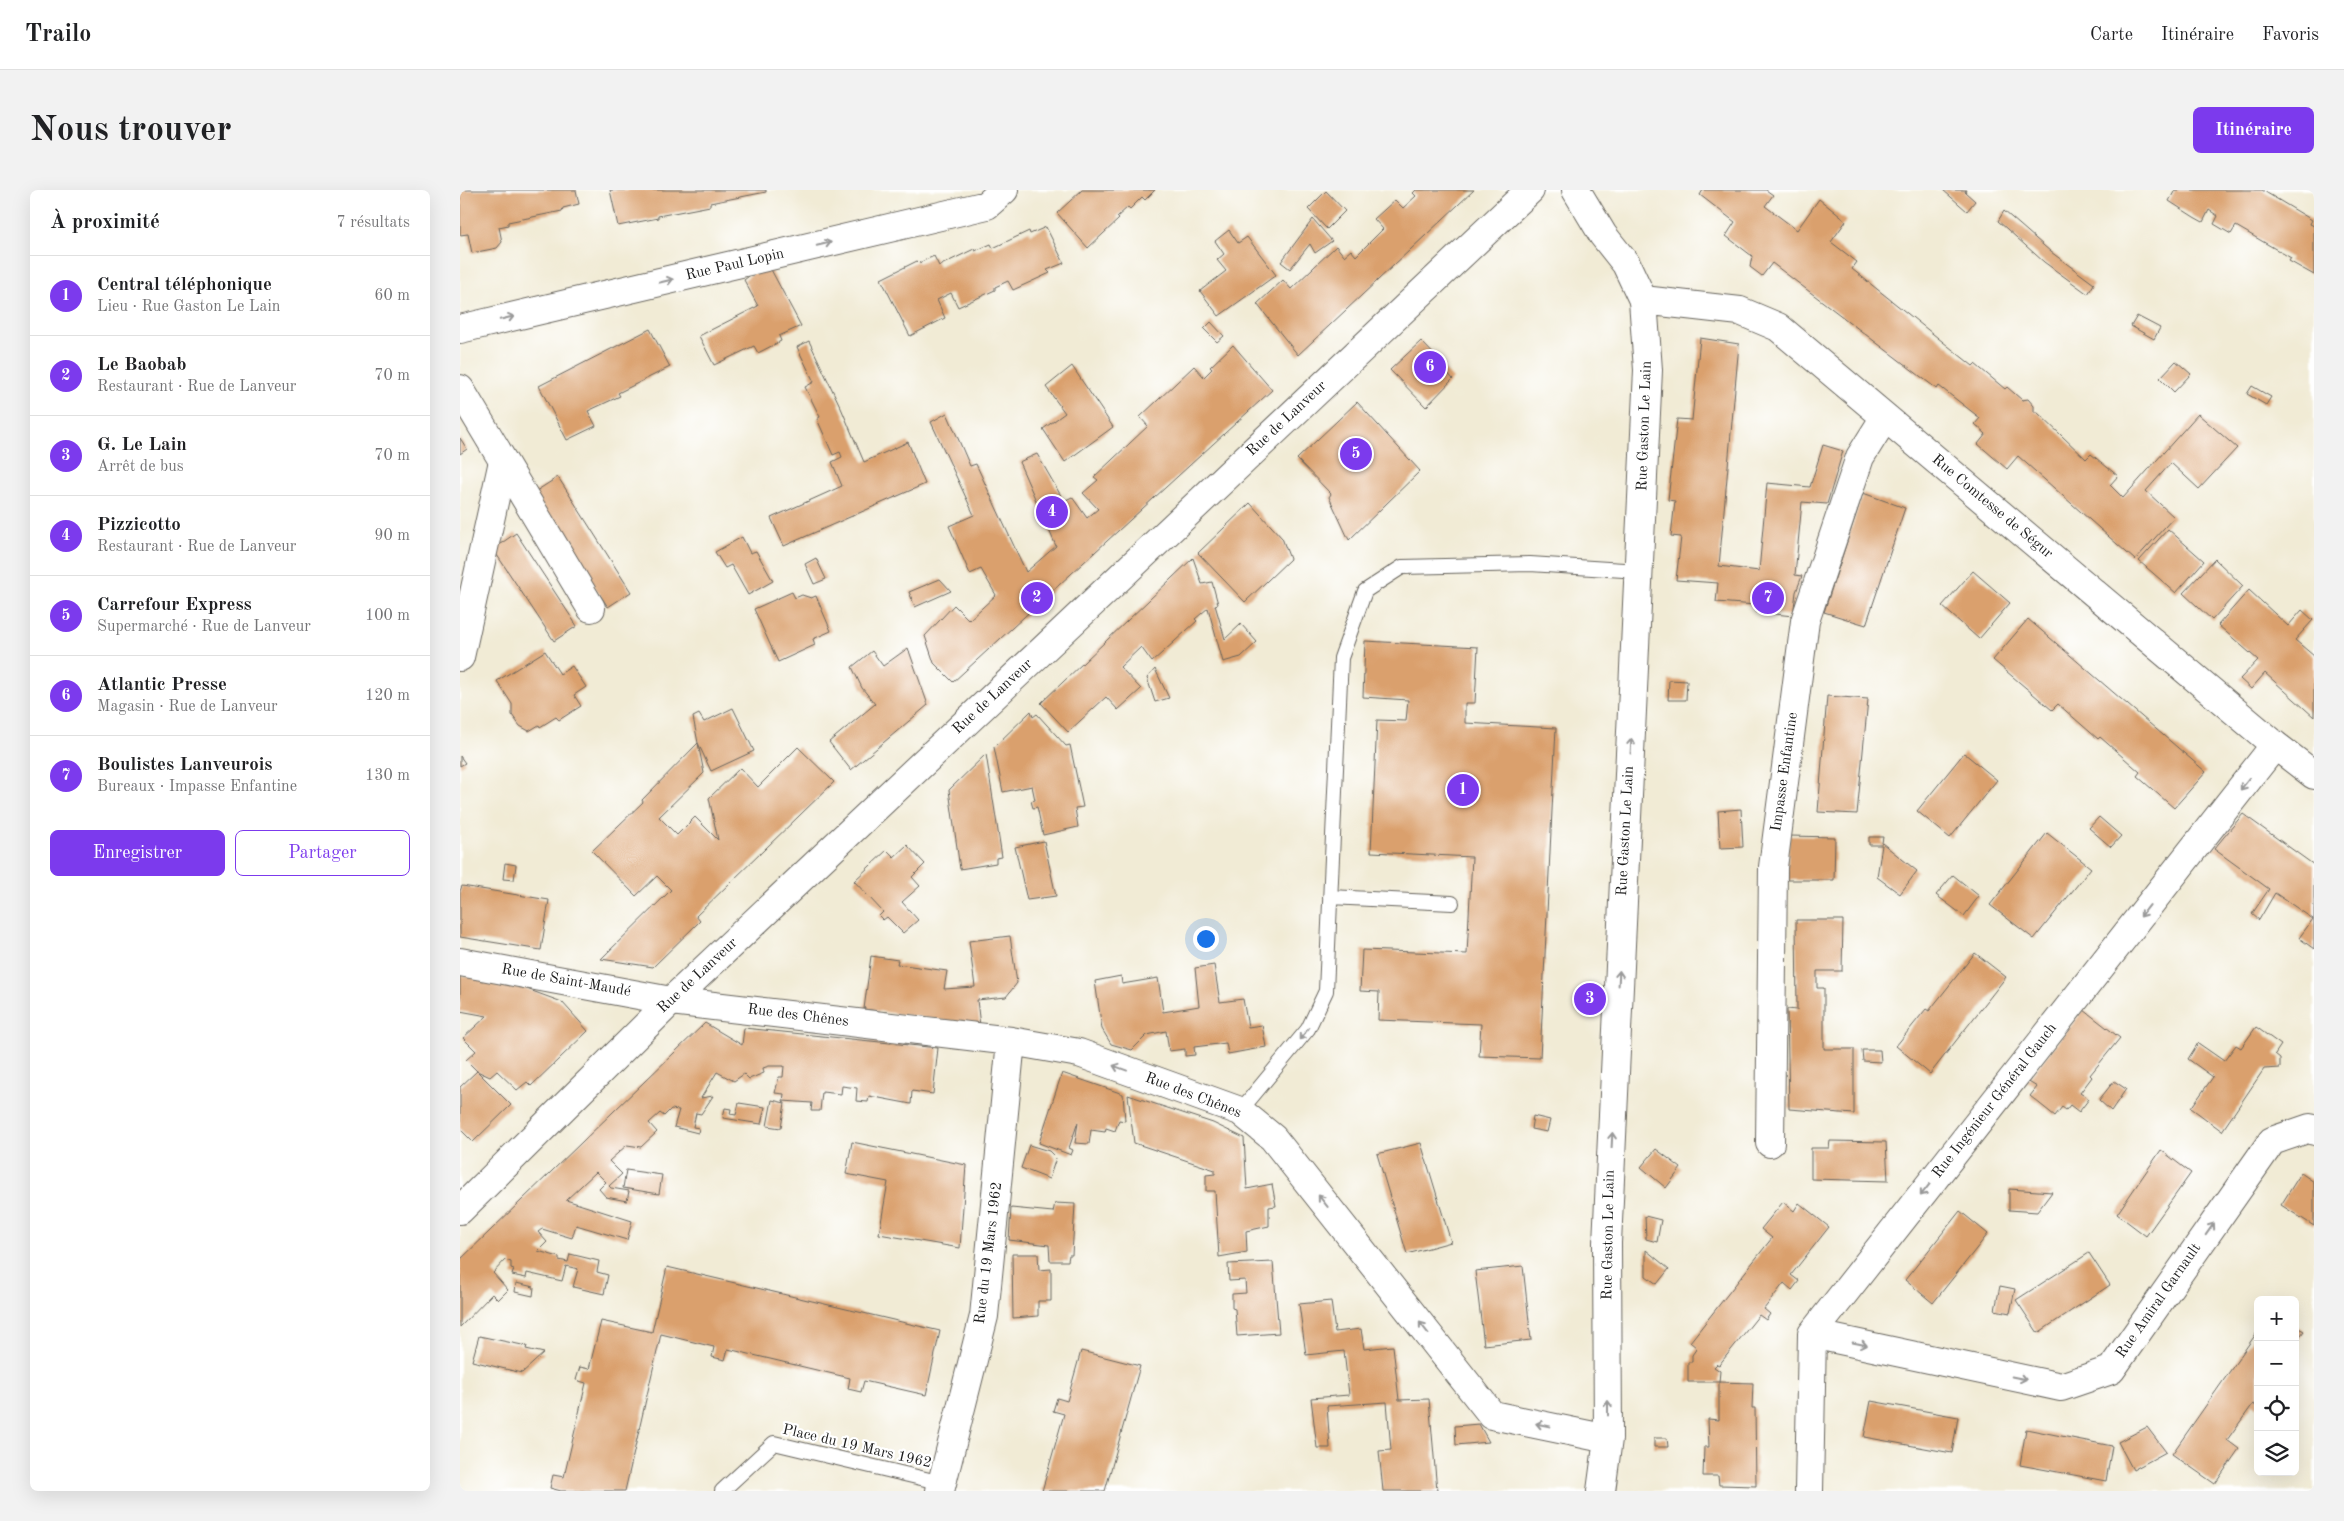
<!DOCTYPE html>
<html lang="fr">
<meta charset="utf-8">
<style>
:root{--surface:#fff;--page:#f2f2f2;--text:#202124;--muted:#757577;--line:#e0e0e0;--accent:#7c3aed}
body{margin:0;font-family:"Old Standard TT",serif;background:var(--page);color:var(--text)}
.controls{position:absolute;right:15px;bottom:15px;display:grid;overflow:hidden;border-radius:8px;box-shadow:0 5px 20px #0002}
.controls button{width:45px;height:45px;display:grid;place-items:center;padding:0;border:0;border-bottom:1px solid var(--line);background:var(--surface);color:var(--text);font:25px sans-serif}
.you{position:absolute;left:745px;top:748px;width:18px;height:18px;margin:-12px;border:4px solid #fff;border-radius:50%;background:#1a73e8;box-shadow:0 0 0 8px #1a73e833}
.badge{display:grid;place-items:center;width:32px;height:32px;border-radius:50%;background:var(--accent);color:#fff;font-size:16px;font-weight:700}
.pin{position:absolute;translate:-50% -50%;border:2px solid #fff;box-shadow:0 1px 5px #0006}
.list{margin:0;padding:0;list-style:none}
h2{display:flex;justify-content:space-between;align-items:center;height:65px;margin:0;padding:0 20px;font-size:21px}
h2 small{font-size:16px;font-weight:400;color:var(--muted)}
.list li{display:grid;grid-template-columns:32px 1fr auto;gap:15px;align-items:center;box-sizing:border-box;height:80px;padding:0 20px;border-top:1px solid var(--line)}
.list b{display:block;font-size:19px;white-space:nowrap}
.list p{margin:0;font-size:16px;white-space:nowrap;color:var(--muted)}
.list em{font-size:16px;font-style:normal;color:var(--muted)}
.actions{display:flex;gap:10px;padding:15px 20px}
.actions a{flex:1;padding:11px 0;border:1px solid var(--accent);border-radius:8px;text-align:center;font-size:18px;color:var(--accent)}
.actions .main{background:var(--accent);color:#fff}
.icon{flex:none;width:28px;height:28px;fill:none;stroke:currentColor;stroke-width:2;stroke-linecap:round;stroke-linejoin:round}
.map{position:relative;flex:none;width:1854px;height:1301px;overflow:hidden;border-radius:8px}
header{display:flex;align-items:center;gap:30px;box-sizing:border-box;height:70px;padding:0 25px;background:var(--surface);border-bottom:1px solid var(--line)}
header strong{font-size:24px}
nav{display:flex;gap:28px;margin-inline-start:auto;font-size:18px}
.intro{display:flex;align-items:center;justify-content:space-between;box-sizing:border-box;height:120px;padding:0 30px}
h1{margin:0;font-size:35px}
.button{padding:12px 22px;border-radius:8px;background:var(--accent);color:#fff;font-size:18px;font-weight:700}
main{display:flex;gap:30px;padding:0 30px}
aside{flex:1;background:var(--surface);border-radius:8px;box-shadow:0 5px 20px #0002}
.map>svg:first-child{display:block}
.building{fill:#daa06d}
.lines{fill:none;stroke-linecap:round;stroke-linejoin:round}
.service-casing{stroke:#67645d;stroke-width:16}
.minor-casing{stroke:#67645d;stroke-width:30}
.tertiary-casing{stroke:#67645d;stroke-width:30}
.service{stroke:#fff;stroke-width:14}
.minor{stroke:#fff;stroke-width:28}
.tertiary{stroke:#fff;stroke-width:28}
.oneway{stroke:#999}
.labels{text-anchor:middle;dominant-baseline:central;stroke-width:4.5;stroke-linejoin:round;paint-order:stroke}
.street-label{font-size:15px;fill:#1c1c1c;stroke:#fff}
</style>
<header>
<strong>Trailo</strong>
<nav><a>Carte</a><a>Itinéraire</a><a>Favoris</a></nav>
</header>
<div class="intro"><h1>Nous trouver</h1><a class="button">Itinéraire</a></div>
<main>
<aside>
<h2>À proximité<small>7 résultats</small></h2>
<ul class="list">
<li><span class="badge">1</span><div><b>Central téléphonique</b><p>Lieu · Rue Gaston Le Lain</p></div><em>60 m</em></li>
<li><span class="badge">2</span><div><b>Le Baobab</b><p>Restaurant · Rue de Lanveur</p></div><em>70 m</em></li>
<li><span class="badge">3</span><div><b>G. Le Lain</b><p>Arrêt de bus</p></div><em>70 m</em></li>
<li><span class="badge">4</span><div><b>Pizzicotto</b><p>Restaurant · Rue de Lanveur</p></div><em>90 m</em></li>
<li><span class="badge">5</span><div><b>Carrefour Express</b><p>Supermarché · Rue de Lanveur</p></div><em>100 m</em></li>
<li><span class="badge">6</span><div><b>Atlantic Presse</b><p>Magasin · Rue de Lanveur</p></div><em>120 m</em></li>
<li><span class="badge">7</span><div><b>Boulistes Lanveurois</b><p>Bureaux · Impasse Enfantine</p></div><em>130 m</em></li>
</ul>
<div class="actions"><a class="main">Enregistrer</a><a>Partager</a></div>
</aside>
<div class="map">
<svg width="1854" height="1301" viewBox="0 0 1854 1301">
<rect width="100%" height="100%" fill="#fff"/>
<filter id="ink" filterUnits="userSpaceOnUse"><feTurbulence type="fractalNoise" baseFrequency=".02" numOctaves="2"/><feDisplacementMap in="SourceGraphic" scale="10" xChannelSelector="R" yChannelSelector="G"/><feConvolveMatrix kernelMatrix="1 2 1 2 8 2 1 2 1" color-interpolation-filters="sRGB"/></filter>
<filter id="wash" filterUnits="userSpaceOnUse"><feTurbulence type="fractalNoise" baseFrequency=".0096" numOctaves="4" result="noise"/><feDisplacementMap in="SourceGraphic" scale="20" xChannelSelector="R" yChannelSelector="G"/><feGaussianBlur stdDeviation="1.12" result="paint"/><feColorMatrix in="noise" values="0 0 0 0 0 0 0 0 0 0 0 0 0 0 0 0 0 1.4 0 .05"/><feComposite in="paint" operator="in"/></filter>
<g filter="url(#wash)">
<rect width="100%" height="100%" fill="#f1ebd5"/>
<g id="blocks">
<path class="building" d="M0 0H116L119 14 103 18 102 21 48 32V35L39 37 42 52 37 58 12 63 8 44 0 45Z
M150 0H306V2L250 13V16L198 26V28L158 36Z
M622 0H695L685 10 682 7 670 19 668 17 657 27 659 29 628 58 597 23Z
M956 0H1014L838 165 797 114 823 90 831 99 876 56 884 66 891 60 896 66 923 39 914 29 935 10 943 18 956 6 953 3Z
M1243 0H1306L1313 5 1305 16 1337 40 1359 9 1386 31 1371 52 1397 72 1392 79 1513 176 1515 174 1545 199 1547 197 1562 210 1568 209 1574 216V222H1577L1626 269 1631 264 1658 286 1650 295 1663 308 1738 224 1777 258 1739 299 1711 273 1686 301 1714 327 1675 370 1558 266 1547 279 1518 254 1526 244 1515 234 1520 228 1479 196 1477 199 1312 73 1302 86 1290 77 1292 66 1266 46 1275 32 1240 5Z
M1483 0H1506L1505 2 1515 11 1507 21Z
M1715 0H1802L1852 30 1850 34 1854 36V85L1829 71 1831 68 1776 36 1771 44 1754 34 1758 26 1749 20 1743 32 1734 27 1709 11Z
M866 1 885 21 867 39 848 19Z
M1544 21 1591 62 1634 94 1628 104 1584 72 1538 31Z
M853 29 872 51 855 63 850 54 830 79 821 72Z
M586 37 604 73 587 80 590 83 553 100 548 91 535 97V100L498 117 491 103 477 110 485 128 450 146 421 89 457 71 459 73 474 66 479 76 514 59 515 61 531 54 533 58 569 41 570 44Z
M769 40 778 53 787 47 816 85 759 126 740 101 766 81 757 70 764 64 755 51Z
M307 72 341 136 319 146 321 151 298 163 294 156 254 175 239 146 298 116 284 90Z
M1677 126 1700 138 1694 149 1671 136Z
M751 132 764 146 757 152 744 139Z
M190 139 210 177 158 203 160 206 128 221 136 236 107 250 79 196Z
M1240 148 1279 154 1259 376 1299 381 1307 293 1350 297 1363 255 1383 261 1367 314 1342 312 1335 385 1342 386 1336 402 1333 426 1296 422V415L1256 412 1258 393 1216 390 1221 347 1211 346 1215 311 1208 310 1217 229 1232 230Z
M349 151 381 218 404 272 448 252 465 294 324 356 311 328 382 296 372 272 382 267 380 262 373 265 357 229 360 227 345 197 354 192 337 157Z
M961 151 985 176 983 178 993 189 966 217 930 180Z
M773 155 812 200 493 492 474 473 465 446 494 415 509 430 536 405 521 379 510 384 489 336 514 325 471 232 487 223 510 276 516 274 566 382 596 356 559 272 577 264 604 311 612 307 627 328 638 319 623 303 638 290 634 287 688 236 680 227 734 176 744 187 752 179 750 177Z
M1716 171 1731 184 1714 202 1700 188Z
M612 176 653 237 605 272 583 239 605 223 586 197Z
M1792 196 1811 207 1806 215 1787 204Z
M897 212 960 281 889 350 869 307 871 304 837 269Z
M0 248 7 259 0 264Z
M98 287 171 402 148 417 73 303Z
M1403 303 1445 318 1406 435 1364 422Z
M790 313 822 348 830 369 785 412 738 363Z
M1708 339 1744 371 1716 403 1679 371Z
M56 343 117 436 94 451 33 359Z
M282 347 290 363 296 361 313 391 288 405 271 375 265 378 255 362Z
M356 368 366 389 354 394 345 374Z
M733 368 742 394 752 392 758 414 755 415 765 449 781 434 797 452 781 467 763 472 748 418 735 429 737 431 692 472 681 457 660 477 681 499 658 520 646 507 608 542 581 513Z
M1755 369 1783 396 1752 430 1723 403Z
M1513 381 1550 413 1519 449 1482 416Z
M480 389 491 401 455 417 449 402Z
M1789 400 1828 436 1842 420 1853 430 1835 450 1854 466V527L1805 483 1791 499 1780 489 1798 470 1758 435Z
M332 402 335 408 342 405 351 408 356 406 371 441 353 449 355 455 318 472 294 419Z
M1568 429 1746 582 1714 618 1677 586 1680 582 1640 547 1638 549 1598 514 1592 520 1533 470Z
M905 451 1018 457 1015 513H1005V533L1096 538 1080 868 1019 866 1021 834 918 830 919 802 900 801 902 760 1007 764 1012 667 911 662 917 530 946 531 948 510 903 507Z
M448 458 468 515 391 580 369 552 415 514 402 498 392 477 412 461 423 476Z
M85 461 100 484 112 476 126 497 114 505 121 516 99 530 96 527 80 537 79 535 69 541 60 536 52 525V514L37 491Z
M695 479 709 508 695 512 687 488Z
M1209 490 1227 491 1226 510H1208Z
M1367 506 1408 509 1397 624 1358 622Z
M273 518 294 561 251 581 238 553 233 527 239 524 244 532Z
M571 521 573 527 577 524 606 556 610 555 623 617 615 618 618 637 583 645 578 621 577 617 573 618 571 611 575 610 572 596 543 602 534 557Z
M238 553 244 583 199 627 217 645 235 627 258 650 249 608 280 578 298 597 338 557 374 592 236 726 240 731 193 777 141 769 211 700 197 686 176 706 132 661 183 612 182 610Z
M1504 563 1537 590 1490 648 1457 621Z
M526 564 542 667 536 668V673L500 679 489 600Z
M0 566 5 573 0 576Z
M1281 619 1283 657 1260 658 1258 621Z
M1783 624 1854 675V759L1839 748 1853 729 1815 703 1799 730 1792 724 1809 699 1754 659Z
M1639 627 1661 646 1651 657 1629 638Z
M1587 643 1631 678 1574 749 1530 715Z
M1329 646 1375 647 1374 690H1327Z
M1409 647H1423L1422 653 1457 681 1440 704 1417 687 1422 655H1409Z
M584 651 596 706 567 710 555 657Z
M447 655 465 674 452 687 460 696 442 712 458 730 443 743 427 727 423 730 419 726 423 722 394 691 427 660 434 667Z
M45 673 56 675 54 690 43 689Z
M1493 685 1519 706 1504 726 1476 705Z
M2 696 89 710 81 760 0 747V701Z
M1336 730H1383L1382 781H1357V798H1364V859H1394V924L1329 919 1327 819 1337 820Z
M550 746 557 793 546 807 517 810 520 836 404 819 411 766 438 770 437 774 487 781 484 799 515 797 509 751Z
M1515 763 1546 787 1470 884 1436 856 1466 819 1469 821Z
M754 775 760 812 783 809 788 837 802 835 806 857 768 864 766 853 734 857 735 865 725 866V859L709 861 706 841 687 845 672 860 651 854 642 839 635 791 661 786 662 794 698 788 703 822 739 816 735 778Z
M0 785 64 798 102 812 128 841 71 896 67 892 57 900 37 881 30 887 17 881 51 915 13 952 0 939V897L17 881 6 870 16 861 3 848 27 826 0 821Z
M1624 820 1660 848 1630 885 1632 887 1620 903 1629 909 1619 922 1610 915 1606 920 1602 917 1595 926 1570 906 1577 897 1567 891Z
M245 833 282 855 284 838 478 858 473 904 452 901 451 914 409 906 408 912 396 911 397 898 382 896 381 904 362 902 360 921H351L352 913 323 911 324 904 315 903 319 887H323L324 876H309L303 878 304 883 289 889 284 884 274 891 257 882 241 908 253 906 241 924 236 923 233 937 239 938 238 943 214 937 219 920 211 919 204 926 200 923 189 933 197 942 181 957 167 955 149 971 162 984 149 996 151 998 169 1001 167 1011 146 1007 139 999 146 992 136 982 106 1010 172 1031 167 1050 116 1035 112 1048 82 1039 78 1042 87 1052 78 1061 99 1067V1070L108 1072 110 1064 139 1071 137 1082 148 1085 144 1104 113 1097 118 1079 106 1076 102 1091 67 1083 66 1088 52 1085 54 1079 51 1078V1072L45 1070 33 1083 48 1100 38 1110 32 1104 0 1137V1070Z
M1796 837 1821 855 1815 864 1820 868V878L1804 879 1762 941 1731 918 1753 887 1728 869 1738 853 1764 871 1776 855 1781 858Z
M1402 860H1420L1421 872 1403 871Z
M602 883 663 904 665 931 659 930 655 941 646 938 645 942 631 940 629 954 615 953 618 932 609 958 613 960 611 965 579 953Z
M1654 891 1666 899 1651 921 1639 910Z
M668 905 753 933 784 948 787 999 812 994 816 1016 809 1017V1036L786 1041 787 1062 759 1067 755 1001H746V985L755 984V980L674 953Z
M312 910 325 913 321 938 307 936Z
M279 913 305 917 301 934 263 928 265 918 271 919 270 924 276 925Z
M1073 926 1090 930 1087 942 1071 939Z
M1370 951 1426 952 1428 991 1351 989V958H1369Z
M392 952 506 975 500 1058 419 1044 428 992 386 984Z
M961 953 991 1052 947 1064 917 964Z
M569 955 589 961 596 968 589 989 561 978Z
M1196 959 1221 978 1206 998 1181 977Z
M1701 960 1731 983 1686 1046 1657 1024Z
M166 980 202 985 199 1004 163 998Z
M1841 983 1854 992V1036L1821 1015Z
M1549 999 1592 1002 1577 1022 1549 1020Z
M1323 1012 1334 1021 1339 1013 1369 1037 1331 1085 1339 1091 1332 1100 1324 1093 1304 1119 1310 1124 1306 1130 1299 1125 1259 1175 1257 1174 1254 1177 1260 1181 1259 1192H1228V1172H1232V1165L1237 1158 1230 1152 1312 1048 1301 1039Z
M595 1013 615 1014 612 1065H609L608 1071H590L589 1055 549 1050 551 1018 593 1022Z
M1500 1021 1528 1044 1473 1113 1445 1090Z
M1185 1026 1201 1030 1197 1052 1186 1049Z
M1186 1060 1209 1079 1197 1094 1186 1086Z
M1629 1063 1650 1095 1578 1143 1556 1110Z
M552 1064H578L579 1080 591 1079V1111H578V1126L553 1128Z
M813 1072 819 1143 777 1146 775 1119 772 1118V1104L786 1103 785 1090 769 1091 768 1074Z
M1063 1076 1071 1150 1024 1155 1015 1081Z
M207 1077 480 1141 466 1205 404 1191 401 1202 388 1199 390 1188 268 1159 265 1170 252 1167 254 1157 201 1144 165 1301H101L90 1298 93 1285 104 1287 126 1193 116 1190 120 1177 129 1179 141 1131 192 1142Z
M56 1093 74 1097 73 1106 55 1102Z
M1540 1096 1555 1099 1550 1123 1535 1120Z
M871 1111 875 1142 901 1139 904 1159 933 1156 939 1210 969 1209 977 1301H923L919 1261 931 1260 927 1212 867 1216 870 1258H857L851 1208 889 1205 884 1161 846 1165 839 1114Z
M1835 1136 1844 1141 1835 1153Z
M1798 1141V1217L1793 1214 1767 1250 1779 1259 1755 1294 1712 1264Z
M19 1146 67 1156 66 1159 84 1163 62 1183 12 1171Z
M621 1161 680 1176 645 1301H582L604 1224 593 1221 597 1208 607 1211Z
M1259 1192 1293 1193 1292 1218H1295L1296 1296 1259 1295 1258 1286H1243L1244 1257H1249L1248 1229 1259 1230Z
M1411 1211 1498 1227 1492 1263 1404 1247Z
M1019 1234 1029 1252 996 1255 995 1236Z
M1687 1237 1706 1262 1673 1280 1658 1252Z
M1566 1239 1652 1256 1646 1291 1560 1275Z
M1194 1248H1207L1208 1257H1194Z"/>
</g>
</g>
<g filter="url(#ink)">
<use href="#blocks" fill-opacity="0" stroke="#67645d" stroke-width="1"/>
<g class="lines">
<defs>
<path id="service" d="M870 707 992 713
M780 921 848 839 866 801 881 468 905 401 942 377 1070 374 1179 381
M262 1301 314 1253 482 1293"/>
<path id="minor" d="M0 139 527 15 544 0
M0 199 131 418
M0 467 43 271
M0 772 211 811 551 851 619 863 780 921 813 948 1032 1225 1148 1249
M1310 953 1313 677 1345 431 1400 267 1425 227
M1352 1144 1601 1197 1651 1180 1812 951 1850 938 1854 941
M480 1301 524 1126 551 851
M1141 1301 1148 1249 1147 1053 1188 180 1183 110 1280 121 1318 137 1815 555 1854 585
M1349 1301 1352 1144 1815 555"/>
<path id="tertiary" d="M1116 0 1143 45 1166 74 1183 110
M0 1020 211 811 1070 0"/>
</defs>
<use href="#service" class="service-casing"/>
<use href="#minor" class="minor-casing"/>
<use href="#tertiary" class="tertiary-casing"/>
<use href="#service" class="service"/>
<use href="#minor" class="minor"/>
<use href="#tertiary" class="tertiary"/>
</g>
<defs><path id="oneway-shaft" d="M-6 0H5M1.5-3L5.5 0L1.5 3" fill="none" stroke-width="1.6" stroke-linecap="round" stroke-linejoin="round" transform="scale(1.25)"/></defs>
<g class="oneway">
<use href="#oneway-shaft" transform="translate(364 54) rotate(-13)"/>
<use href="#oneway-shaft" transform="translate(206 91) rotate(-13)"/>
<use href="#oneway-shaft" transform="translate(47 128) rotate(-13)"/>
<use href="#oneway-shaft" transform="translate(1171 556) rotate(-87)"/>
<use href="#oneway-shaft" transform="translate(1785 594) rotate(128)"/>
<use href="#oneway-shaft" transform="translate(1685 721) rotate(128)"/>
<use href="#oneway-shaft" transform="translate(1159 788) rotate(-87)"/>
<use href="#oneway-shaft" transform="translate(844 844) rotate(129)"/>
<use href="#oneway-shaft" transform="translate(660 878) rotate(-160)"/>
<use href="#oneway-shaft" transform="translate(1152 950) rotate(-87)"/>
<use href="#oneway-shaft" transform="translate(1465 1000) rotate(128)"/>
<use href="#oneway-shaft" transform="translate(863 1011) rotate(-128)"/>
<use href="#oneway-shaft" transform="translate(1750 1039) rotate(-55)"/>
<use href="#oneway-shaft" transform="translate(964 1138) rotate(-128)"/>
<use href="#oneway-shaft" transform="translate(1400 1154) rotate(12)"/>
<use href="#oneway-shaft" transform="translate(1559 1188) rotate(12)"/>
<use href="#oneway-shaft" transform="translate(1148 1218) rotate(-90)"/>
<use href="#oneway-shaft" transform="translate(1083 1235) rotate(-168)"/>
</g>
</g>
<g class="labels">
<g class="street-label">
<text transform="translate(275 75) rotate(-13)">Rue Paul Lopin</text>
<text transform="translate(827 229) rotate(-43)">Rue de Lanveur</text>
<text transform="translate(1185 236) rotate(-88)">Rue Gaston Le Lain</text>
<text transform="translate(1532 317) rotate(40)">Rue Comtesse de Ségur</text>
<text transform="translate(533 507) rotate(-43)">Rue de Lanveur</text>
<text transform="translate(1325 582) rotate(-82)">Impasse Enfantine</text>
<text transform="translate(1166 641) rotate(-87)">Rue Gaston Le Lain</text>
<text transform="translate(238 786) rotate(-43)">Rue de Lanveur</text>
<text transform="translate(106 791) rotate(10)">Rue de Saint-Maudé</text>
<text transform="translate(338 826) rotate(7)">Rue des Chênes</text>
<text transform="translate(733 906) rotate(21)">Rue des Chênes</text>
<text transform="translate(1535 911) rotate(-52)">Rue Ingénieur Général Gauch</text>
<text transform="translate(1149 1045) rotate(-89)">Rue Gaston Le Lain</text>
<text transform="translate(529 1063) rotate(-83)">Rue du 19 Mars 1962</text>
<text transform="translate(1699 1111) rotate(-55)">Rue Amiral Garnault</text>
<text transform="translate(397 1257) rotate(13)">Place du 19 Mars 1962</text>
</g>
</g>
</svg>
<div class="controls">
<button>+</button>
<button>−</button>
<button><svg class="icon" aria-label="locate" viewBox="0 0 24 24"><circle cx="12" cy="12" r="6"/><path d="M12 2v4M12 18v4M2 12h4M18 12h4"/></svg></button>
<button><svg class="icon" aria-label="layers" viewBox="0 0 24 24"><path d="M12 4l9 5-9 5-9-5zM3 14l9 5 9-5"/></svg></button>
</div>
<div class="you"></div>
<div class="pin badge" style="left:1003px;top:600px">1</div>
<div class="pin badge" style="left:577px;top:408px">2</div>
<div class="pin badge" style="left:1130px;top:809px">3</div>
<div class="pin badge" style="left:592px;top:322px">4</div>
<div class="pin badge" style="left:896px;top:264px">5</div>
<div class="pin badge" style="left:970px;top:177px">6</div>
<div class="pin badge" style="left:1308px;top:408px">7</div>
</div>
</main>
